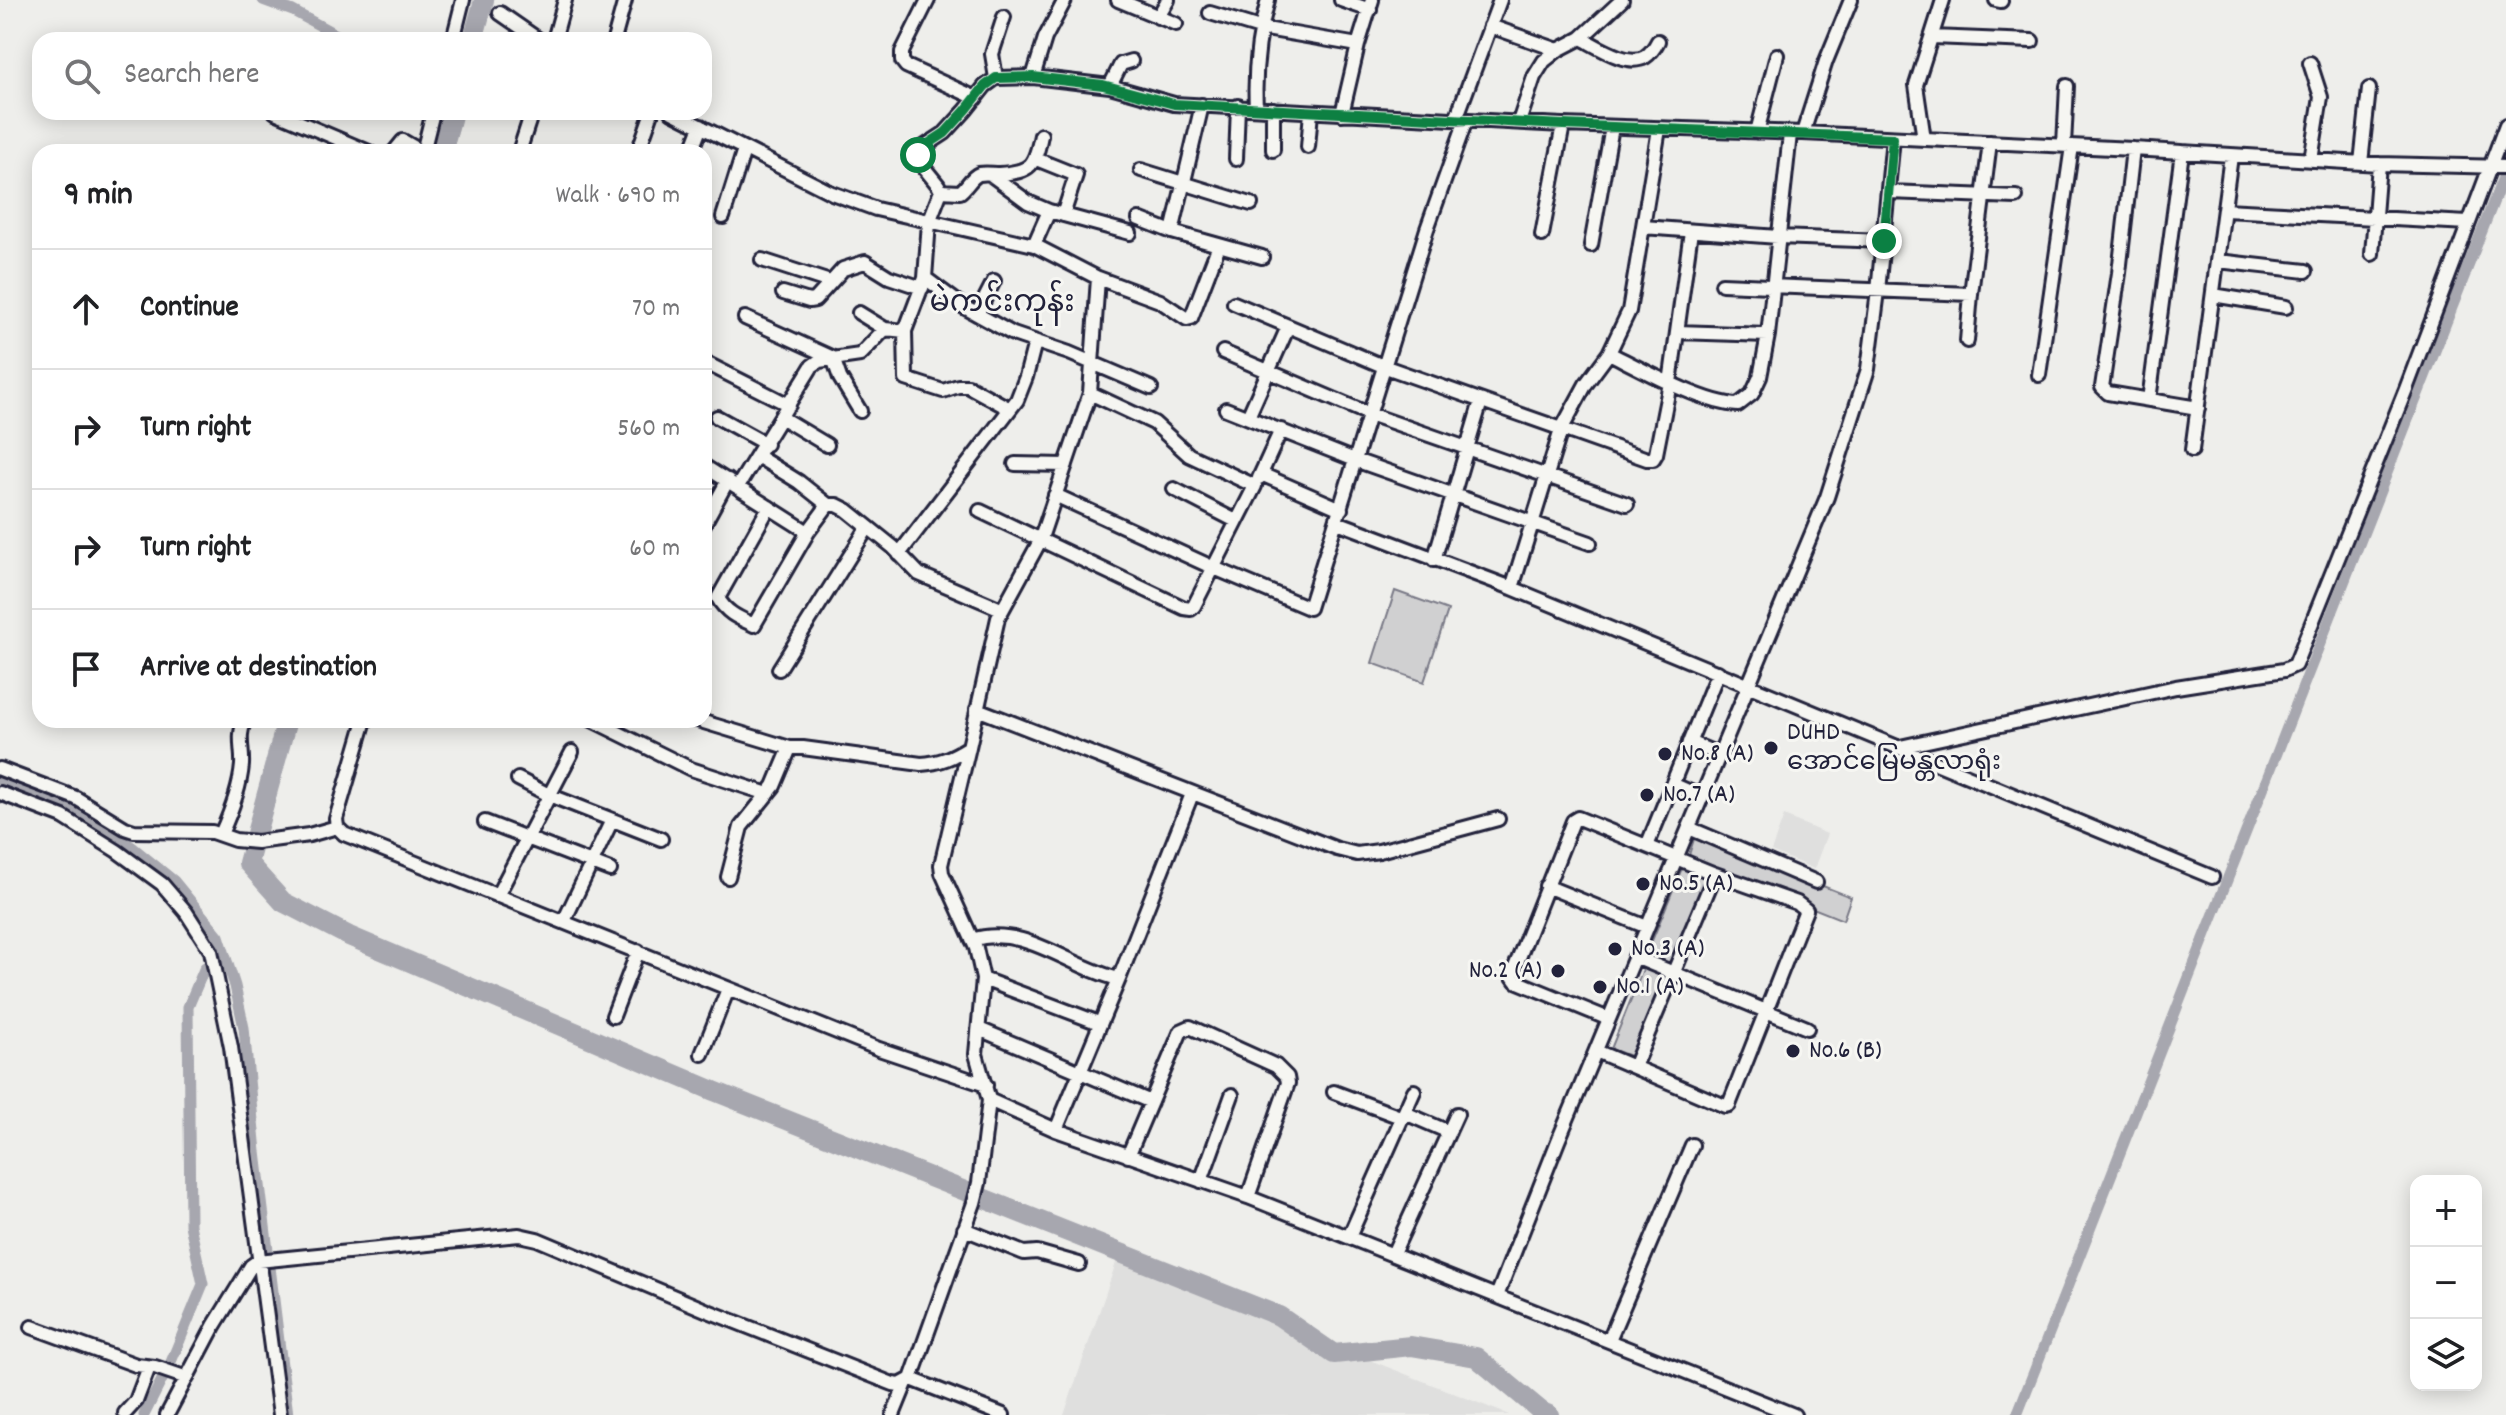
<!DOCTYPE html>
<meta charset="utf-8">
<style>
:root{--surface:#fff;--page:#f6f6f6;--text:#202124;--muted:#757577;--line:#e0e0e0}
body{margin:0;font-family:Dekko,"Noto Sans Myanmar",sans-serif;background:var(--page);color:var(--text)}
.controls{position:absolute;right:24px;bottom:24px;display:grid;overflow:hidden;border-radius:16px;box-shadow:0 4px 20px #0003}
.controls button{width:72px;height:72px;display:grid;place-items:center;padding:0;border:0;border-bottom:2px solid var(--line);background:var(--surface);color:var(--text);font:40px sans-serif}
.stop{position:absolute;width:24px;height:24px;margin:-18px;border:6px solid #0b8043;border-radius:50%;background:#fff}
.stop.end{background:#0b8043;border-color:#fff;box-shadow:0 2px 8px #0008}
.list{margin:0;padding:0;list-style:none}
h2{display:flex;justify-content:space-between;align-items:center;height:104px;margin:0;padding:0 32px;font-size:34px}
h2 small{font-size:26px;font-weight:400;color:var(--muted)}
.list li{display:grid;grid-template-columns:52px 1fr auto;gap:24px;align-items:center;box-sizing:border-box;height:120px;padding:0 32px;border-top:2px solid var(--line)}
.list b{display:block;font-size:30px;white-space:nowrap}
.list em{font-size:26px;font-style:normal;color:var(--muted)}
.icon{flex:none;width:44px;height:44px;fill:none;stroke:currentColor;stroke-width:2;stroke-linecap:round;stroke-linejoin:round}
.map{position:relative;flex:none;width:2506px;height:1415px;overflow:hidden}
.search{position:absolute;background:var(--surface);box-shadow:0 4px 20px #0003;left:32px;top:32px;width:680px;height:88px;display:flex;align-items:center;gap:20px;box-sizing:border-box;padding:0 28px;border-radius:24px;color:var(--muted);font-size:30px}
.panel{position:absolute;background:var(--surface);box-shadow:0 4px 20px #0003;left:32px;top:144px;width:680px;height:584px;border-radius:24px}
.map>svg:first-child{display:block}
.built{fill:#dfdfde}
.green{fill:#d0d0d1;stroke:#797986;stroke-width:2}
.lines{fill:none;stroke-linecap:round;stroke-linejoin:round}
.canal{stroke:#a7a7af;stroke-width:11}
.river{stroke:#a7a7af;stroke-width:20}
.minor-casing{stroke:#22223b;stroke-width:18}
.minor{stroke:#f6f6f2;stroke-width:12}
.route{stroke:#0b8043;stroke-width:10}
.poi-dot{fill:#22223b;stroke:#f6f6f2;stroke-width:3}
.labels{text-anchor:middle;dominant-baseline:central;stroke-width:6;stroke-linejoin:round;paint-order:stroke}
.poi-label{font-size:26px;fill:#22223b;stroke:#f6f6f2;text-anchor:start}
.quarter-label{font-size:30px;fill:#22223b;stroke:#f6f6f2}
</style>
<div class="map">
<svg width="2506" height="1415" viewBox="0 0 2506 1415">
<rect width="100%" height="100%" fill="#eeeeeb"/>
<filter id="ink" filterUnits="userSpaceOnUse"><feTurbulence type="fractalNoise" baseFrequency=".0125" numOctaves="2"/><feDisplacementMap in="SourceGraphic" scale="16" xChannelSelector="R" yChannelSelector="G"/><feConvolveMatrix kernelMatrix="1 2 1 2 8 2 1 2 1" color-interpolation-filters="sRGB"/></filter>
<g filter="url(#ink)">
<path class="built" d="M1784 816 1827 834 1814 869 1771 851Z
M1117 1260 1509 1415H1064Z"/>
<path class="green" d="M1395 591 1448 610 1424 682 1372 663Z
M1695 836 1851 897 1843 920 1688 858Z
M1682 868 1708 879 1672 966 1646 955Z
M1644 967 1667 976 1633 1057 1611 1049Z"/>
<g class="lines">
<path class="canal" d="M263 0 293 11 346 40
M0 780 82 814 131 846 174 881 219 936 235 986 244 1028 256 1152 288 1415
M144 1415 171 1362 203 1284 190 1225 188 1007 205 967
M2017 1415 2506 170"/>
<path class="river" d="M473 40 484 0
M442 152 453 112
M287 720 248 863 283 902 349 936 714 1091 1279 1316 1334 1354 1411 1346 1476 1357 1542 1412 1549 1415"/>
<defs>
<path id="minor" d="M928 0 902 52V61L906 66 976 98
M1118 0 1176 24
M1341 0 1370 10
M1996 0 2001 1
M500 13 539 40
M1210 13 1260 28 1358 45
M1158 17 1168 0
M1490 26 1558 50
M1932 37 2032 41
M1581 38C1597 46 1627 67 1645 57 1651 53 1655 47 1658 41
M453 40 463 0
M554 40 565 0
M614 40 625 0
M2310 63 2321 97 2311 160
M1033 77 1045 38 1065 0
M996 78 992 54 1004 17
M1110 86 1121 64 1131 61
M1256 107C1254 70 1258 36 1268 0
M275 112 369 152
M672 112 832 193 876 209 1034 245 1098 278 1160 301 1187 319 1191 318 1219 245
M1342 114 1358 45 1372 0
M1456 119 1500 0
M1519 122 1534 77 1544 61 1558 50 1581 38 1622 0
M1757 132 1777 55
M1803 133 1826 61 1851 0
M1924 139 1916 85 1943 0
M2064 145 2067 86
M1308 147 1311 112
M2133 149 2119 273 2102 387 2108 393 2198 408
M1273 150V109
M394 152 403 141 422 152
M423 152 433 112
M519 152 532 112
M638 152 652 112
M691 152 701 126
M1036 159 1076 175 1063 215
M1236 159 1238 106
M2361 163 2369 89
M1141 170 1251 204
M990 174 1028 202 1049 211 1130 233
M941 191 960 192C967 187 971 177 979 174 985 173 993 174 999 174 1032 172 1035 165 1041 135
M1889 192 2016 197
M2225 210 2468 223
M723 217 744 150
M1139 219 1172 232 1262 257
M1643 227 1778 237 1884 241
M1172 232 1202 105
M1542 235 1563 125
M1034 245 1049 211
M1591 245 1612 127
M2372 254 2379 164
M762 260 830 282
M2218 261 2306 271
M925 278 905 331 906 379 943 391 958 386H968L1010 409
M1722 284 1971 294 1990 142
M783 293 809 301 815 300 843 269 865 262 889 277 922 288
M2213 295 2286 307
M1234 303 1383 366 1647 459H1653L1656 454 1670 383 1691 231
M859 313 885 329 905 331
M977 314 994 281
M745 318 833 358 840 378 860 411
M1677 332 1768 335
M1967 341 1971 294
M1223 352 1369 414 1627 504
M1609 353C1641 369 1704 404 1738 405L1752 394 1760 377 1768 335 1790 134
M704 362 789 405
M2039 375 2072 146
M1151 388 1069 353 1013 334 964 307 925 278 929 222 941 191 938 185 921 164 918 155 922 148 945 133 966 110 985 86 996 78 1033 77 1110 86 1174 104 1563 125 1803 133 2133 149 2379 164 2506 167
M2149 400 2182 152
M1226 409 1355 460 1590 543
M717 417 766 444
M1248 417 1288 327
M782 418 827 445
M2192 450 2231 156
M757 456 799 482 828 505
M1015 464 1066 465
M704 466 808 532
M1261 474 1341 509
M1259 478 1281 430
M738 486 812 366 819 361 860 355 885 329
M1174 489 1236 521
M1055 495 1214 568 1309 608 1427 229 1466 120
M769 507 718 598C726 613 739 618 754 625L808 532 828 505H837L847 510 893 547 919 574 1001 609
M980 511 1184 608 1191 609 1194 606 1255 486 1189 455 1154 423 1090 393
M1337 522 1512 588 2212 877
M704 524 728 480
M899 554 1017 400 1026 377 1035 342
M1434 560 1481 401
M1512 588 1561 430 1586 384 1609 353 1629 311 1659 129
M779 669 868 527
M977 709 1337 849 1357 854 1379 851 1498 819
M592 720 691 769 768 794
M697 720 790 748H803L921 764C940 763 953 757 969 747L998 618 1040 541 1090 393 1098 278
M1689 742 1720 755
M1900 747 2176 687 2284 670 2295 665 2406 389 2506 125
M0 769 76 798 125 828 134 831 212 832 235 840 257 842 309 835 337 827
M518 779 549 795 661 839
M1672 784 1702 797
M0 793 63 817 117 851 162 884 186 912 211 951 231 1047 280 1415
M485 822 610 870
M337 827 344 834 879 1049 986 1085
M337 827 336 819 365 720
M1689 828 1816 882
M221 834C231 812 240 789 242 765 243 749 237 736 245 720
M1647 846 1718 672
M728 877 741 827 774 786 790 748
M1546 886 1647 927
M497 896 572 752
M564 921 612 820
M972 940C1024 923 1070 968 1119 979L1056 1130
M1635 957 1807 1028
M983 979 1099 1023
M1119 979 1192 794
M613 1016 638 951
M979 1029 1151 1102
M1596 1051 1725 1106 1729 1105 1806 910 1797 903 1715 874 1578 818 1573 821 1512 975 1516 981 1609 1019
M702 1054 728 989
M1634 1067 1715 874
M1334 1092 1403 1118
M989 1100 1056 1130 1248 1197 1794 1415
M1405 1113 1449 1132
M1128 1156 1181 1031 1190 1027 1276 1066 1287 1077 1288 1083 1248 1197
M1201 1181 1232 1095
M964 1229 1024 1253 1037 1252 1079 1264
M1349 1237 1414 1091
M1393 1254 1457 1114
M1497 1296 1558 1141 1827 497 1868 369 1878 291 1893 138
M32 1327 136 1365 155 1367 187 1378
M1609 1340 1692 1145
M911 1379 974 1203 979 1183 989 1100 976 1054 983 979 976 948 942 873 941 865 969 747
M125 1413 136 1401 149 1367
M167 1415 214 1326 251 1266 258 1261 519 1235 537 1239 708 1311 893 1384 900 1385 911 1379 1003 1415
M893 1415 906 1383"/>
</defs>
<use href="#minor" class="minor-casing"/>
<use href="#minor" class="minor"/>
</g>
</g>
<g class="lines" filter="url(#ink)">
<path class="route" d="M918 155 922 148 945 133 966 110 985 86 996 78 1033 77 1103 85 1174 104 1563 125 1893 138 1884 241"/>
</g>
<g class="poi-dot">
<circle cx="1771" cy="748" r="8"/>
<circle cx="1665" cy="754" r="8"/>
<circle cx="1647" cy="795" r="8"/>
<circle cx="1643" cy="884" r="8"/>
<circle cx="1615" cy="949" r="8"/>
<circle cx="1558" cy="971" r="8"/>
<circle cx="1600" cy="987" r="8"/>
<circle cx="1793" cy="1051" r="8"/>
</g>
<g class="labels">
<g class="poi-label">
<text x="1787" y="733">DUHD<tspan x="1787" dy="30">အောင်မြေမန္တလာရုံး</tspan></text>
<text x="1681" y="754">No.8 (A)</text>
<text x="1663" y="795">No.7 (A)</text>
<text x="1659" y="884">No.5 (A)</text>
<text x="1631" y="949">No.3 (A)</text>
<text x="1542" y="971" text-anchor="end">No.2 (A)</text>
<text x="1616" y="987">No.1 (A)</text>
<text x="1809" y="1051">No.6 (B)</text>
</g>
<g class="quarter-label">
<text x="1002" y="305">မဲကင်းကုန်း</text>
</g>
</g>
</svg>
<div class="controls">
<button>+</button>
<button>−</button>
<button><svg class="icon" aria-label="layers" viewBox="0 0 24 24"><path d="M12 4l9 5-9 5-9-5zM3 14l9 5 9-5"/></svg></button>
</div>
<div class="stop" style="left:918px;top:155px"></div>
<div class="stop end" style="left:1884px;top:241px"></div>
<div class="search"><svg class="icon" aria-label="search" viewBox="0 0 24 24"><circle cx="10" cy="10" r="6"/><path d="M15 15l6 6"/></svg>Search here</div>
<section class="panel">
<h2>9 min<small>Walk · 690 m</small></h2>
<ul class="list">
<li><svg class="icon" aria-label="ahead" viewBox="0 0 24 24"><path d="M12 20V5M6 11l6-6 6 6"/></svg><div><b>Continue</b></div><em>70 m</em></li>
<li><svg class="icon" aria-label="right" viewBox="0 0 24 24"><path d="M7 20v-9h11M14 6l5 5-5 5"/></svg><div><b>Turn right</b></div><em>560 m</em></li>
<li><svg class="icon" aria-label="right" viewBox="0 0 24 24"><path d="M7 20v-9h11M14 6l5 5-5 5"/></svg><div><b>Turn right</b></div><em>60 m</em></li>
<li><svg class="icon" aria-label="arrive" viewBox="0 0 24 24"><path d="M6 21V4h12l-3 4 3 4H6"/></svg><div><b>Arrive at destination</b></div></li>
</ul>
</section>
</div>
